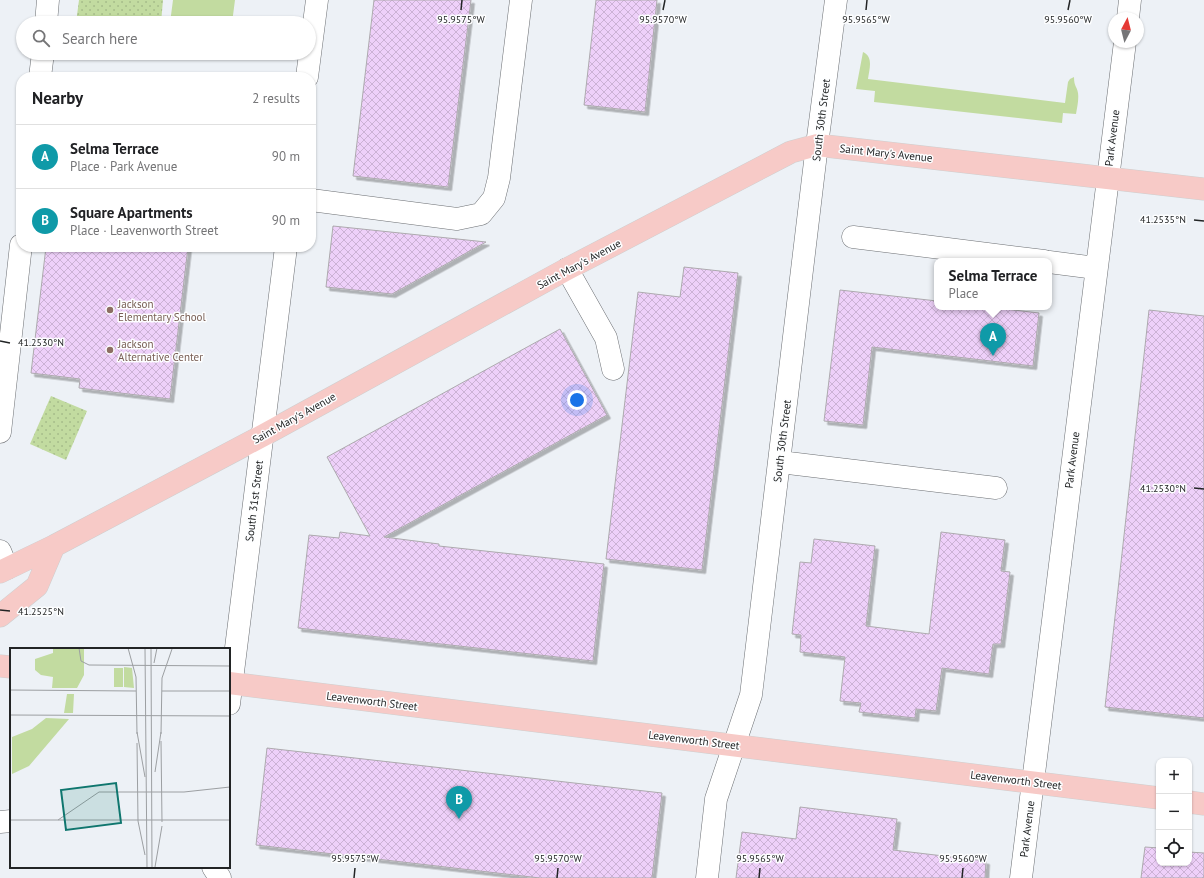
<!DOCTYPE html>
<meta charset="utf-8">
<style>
:root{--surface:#fff;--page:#f2f2f2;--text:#202124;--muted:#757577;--line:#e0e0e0;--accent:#c43b77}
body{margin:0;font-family:"PT Sans",sans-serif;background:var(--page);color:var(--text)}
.controls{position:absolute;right:12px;bottom:12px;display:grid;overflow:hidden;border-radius:8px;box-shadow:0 1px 3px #0004}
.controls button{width:36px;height:36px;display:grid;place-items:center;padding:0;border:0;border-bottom:1px solid var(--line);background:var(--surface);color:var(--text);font:20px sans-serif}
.compass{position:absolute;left:1108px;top:12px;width:36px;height:36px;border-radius:50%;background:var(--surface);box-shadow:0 1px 3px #0004;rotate:7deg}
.you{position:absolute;left:577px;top:400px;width:14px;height:14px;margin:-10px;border:3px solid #fff;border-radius:50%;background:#1a73e8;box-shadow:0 0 0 6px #1a73e833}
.badge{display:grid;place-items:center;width:26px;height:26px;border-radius:50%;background:var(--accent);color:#fff;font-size:13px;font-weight:700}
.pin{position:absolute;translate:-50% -33px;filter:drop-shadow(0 1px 2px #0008)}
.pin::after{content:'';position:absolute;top:21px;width:14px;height:12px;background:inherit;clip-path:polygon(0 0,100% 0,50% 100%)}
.popup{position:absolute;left:934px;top:258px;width:118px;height:52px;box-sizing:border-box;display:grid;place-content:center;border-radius:8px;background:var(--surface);filter:drop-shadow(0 1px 3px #0005);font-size:13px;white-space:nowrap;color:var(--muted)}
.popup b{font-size:15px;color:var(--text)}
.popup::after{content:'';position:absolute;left:50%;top:100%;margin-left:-8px;border:8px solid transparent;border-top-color:var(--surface)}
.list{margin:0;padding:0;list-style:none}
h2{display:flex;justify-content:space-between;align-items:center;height:52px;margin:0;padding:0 16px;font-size:17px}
h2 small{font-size:13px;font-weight:400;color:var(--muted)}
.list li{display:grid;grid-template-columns:26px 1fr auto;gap:12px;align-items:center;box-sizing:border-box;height:64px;padding:0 16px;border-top:1px solid var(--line)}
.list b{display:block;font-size:15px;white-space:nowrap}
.list p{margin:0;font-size:13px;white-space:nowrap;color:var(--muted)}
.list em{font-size:13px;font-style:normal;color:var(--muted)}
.icon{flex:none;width:22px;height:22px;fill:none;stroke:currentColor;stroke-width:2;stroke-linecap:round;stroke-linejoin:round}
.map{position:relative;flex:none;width:1204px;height:878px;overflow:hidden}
.search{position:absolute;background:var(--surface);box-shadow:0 1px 3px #0004;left:16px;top:16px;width:300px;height:44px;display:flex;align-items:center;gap:10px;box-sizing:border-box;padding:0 14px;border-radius:22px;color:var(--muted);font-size:15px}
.panel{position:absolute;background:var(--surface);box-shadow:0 1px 3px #0004;left:16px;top:72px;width:300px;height:180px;border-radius:16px}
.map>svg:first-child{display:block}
.grass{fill:#c2dba0}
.park{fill:url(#park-dots)}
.building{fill:url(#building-cross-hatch);stroke:#adaaae;filter:url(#shadow)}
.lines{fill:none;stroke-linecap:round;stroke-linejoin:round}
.minor-casing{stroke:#6c6f73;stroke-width:23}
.major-casing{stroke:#cecfcf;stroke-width:23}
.minor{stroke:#fff;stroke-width:22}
.major{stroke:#f7cac7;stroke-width:22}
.ticks{fill:none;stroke:#222425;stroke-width:1.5}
.education-dot{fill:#8d6e63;stroke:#fdfeff;stroke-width:1.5}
.labels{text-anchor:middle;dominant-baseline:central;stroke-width:3;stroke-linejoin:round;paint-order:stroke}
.street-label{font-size:11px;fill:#222425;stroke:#fdfeff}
.education-label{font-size:11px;fill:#785e54;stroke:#fdfeff;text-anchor:start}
.inset-road{fill:none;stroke:#9c9fa2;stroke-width:1}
.view{fill:#0f766e;fill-opacity:0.15;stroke:#0f766e;stroke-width:2}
.inset-edge{fill:none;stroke:#222425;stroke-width:2}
.ticks-label{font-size:10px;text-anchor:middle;fill:#222425;stroke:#fdfeff;stroke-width:3;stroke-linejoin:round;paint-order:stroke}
</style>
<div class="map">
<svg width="1204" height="878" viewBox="0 0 1204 878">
<defs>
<pattern id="park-dots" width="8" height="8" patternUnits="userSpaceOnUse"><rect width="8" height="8" fill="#c2dba0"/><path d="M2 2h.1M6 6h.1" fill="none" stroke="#a6bc8a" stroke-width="1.8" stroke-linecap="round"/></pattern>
<pattern id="building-cross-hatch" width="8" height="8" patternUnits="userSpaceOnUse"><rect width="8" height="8" fill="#eed0f9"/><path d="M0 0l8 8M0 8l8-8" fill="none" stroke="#ccb2d5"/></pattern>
<filter id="shadow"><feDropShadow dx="3.5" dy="3.5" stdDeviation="0" flood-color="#0004"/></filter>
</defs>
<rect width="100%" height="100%" fill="#edf1f6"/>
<path class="grass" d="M173 0H235L232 23H170Z
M863 52C874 57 869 70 868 79L1065 103 1068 82 1070 79 1074 77C1074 87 1077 86 1078 93 1079 100 1077 108 1076 114L1063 113 1062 123 874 102 875 91 856 89Z"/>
<path class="park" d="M79 0H163L161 23H76Z
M51 396 87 411 66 460 30 444Z"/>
<path class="building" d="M374 0H471L448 187 353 176Z
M596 0H657L645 112 584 105Z
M333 226 486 242 392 294 326 287Z
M46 247H188L170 399 79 388 80 379 31 373Z
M684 267 738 273 702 570 606 559 638 292 680 297Z
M840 290 937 301V307H988L1039 313 1033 366 872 347 863 425 824 421Z
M1149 310 1204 316V718L1105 707Z
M560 329 607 415 384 537 439 544V546L604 564 593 661 298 628 309 535 339 538 340 532 370 536 327 457Z
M941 532 1005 540 1001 571 1010 572 1001 644H993L989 674 942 668 936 711 916 709 915 718 859 712 861 703 840 701 845 657 800 652 801 635 792 634 800 562 811 563 814 539 875 546 866 626 929 634Z
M267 748 662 793 652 878H540L256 845Z
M800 807 897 819 893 850 986 861 985 878H736L742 832 796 839Z
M1145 847 1159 848V863H1189V852L1204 853V878H1141Z"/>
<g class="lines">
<defs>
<path id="minor" d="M1128 18 1130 0
M46 23 48 0
M40 77 43 53
M307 77 317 0
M311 200 457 219 481 214 494 198 499 178 521 0
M853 237 1044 261
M1049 262 1096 268
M567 269 606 338 613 369
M0 432 21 245
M780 462 996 488
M0 551 7 568
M229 704 286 247
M0 822 11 821
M213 867 220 878
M707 878 716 799 751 695 817 145 836 0
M1021 878 1125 42"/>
<path id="major" d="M0 572 54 546 262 436 567 269 791 152 817 145 1204 189
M0 616 37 586 54 546
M0 666 11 667
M229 683 1159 798
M1189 802 1204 804"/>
</defs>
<use href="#minor" class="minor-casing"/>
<use href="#major" class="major-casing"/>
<use href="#minor" class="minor"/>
<use href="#major" class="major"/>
</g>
<path class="ticks" d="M461 10 462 0M663 10 665 0M866 10 867 0M1068 10 1070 0M1194 220 1204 221M0 341 10 343M1194 488 1204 489M0 610 10 611M354 878 355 868M557 878 558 868M759 878 760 868M962 878 963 868"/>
<g class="education-dot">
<circle cx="110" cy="310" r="4"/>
<circle cx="110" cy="350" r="4"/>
</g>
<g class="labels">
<g class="street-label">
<text transform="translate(821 120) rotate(-83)">South 30th Street</text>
<text transform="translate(1112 138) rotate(-83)">Park Avenue</text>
<text transform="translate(886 153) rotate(6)">Saint Mary's Avenue</text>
<text transform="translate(579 264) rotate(-28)">Saint Mary's Avenue</text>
<text transform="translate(294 418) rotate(-29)">Saint Mary's Avenue</text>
<text transform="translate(782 441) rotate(-83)">South 30th Street</text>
<text transform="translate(1072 460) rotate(-83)">Park Avenue</text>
<text transform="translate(254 501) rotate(-83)">South 31st Street</text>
<text transform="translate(372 701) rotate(7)">Leavenworth Street</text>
<text transform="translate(694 740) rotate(7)">Leavenworth Street</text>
<text transform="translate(1016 780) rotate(7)">Leavenworth Street</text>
<text transform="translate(1027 829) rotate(-83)">Park Avenue</text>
</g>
<g class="education-label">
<text x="118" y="304">Jackson<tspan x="118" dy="13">Elementary School</tspan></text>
<text x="118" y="344">Jackson<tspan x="118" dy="13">Alternative Center</tspan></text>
</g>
</g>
<g transform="translate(10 648)">
<rect width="220" height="220" fill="#edf1f6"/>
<path d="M114 19 122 20 124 40 114 39ZM104 20H113V39H104ZM57 46H64L63 65H54Z" fill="#c2dba0"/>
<path d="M43 0H74V27L67 40H42L43 29 31 27 25 22V11L43 5ZM36 70 59 71 19 118 2 126V89L22 81Z" fill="#c2dba0"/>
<path class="inset-road" d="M69 0 71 13 79 17 220 18M118 0 126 29 127 86M135 0 137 220M141 0 142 220M144 15 147 0M0 42 126 43M152 43H220M0 67 220 68M127 84 135 129M151 86 152 30 162 1M151 93 152 174M127 95 128 173M145 124 151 84M0 172H220M48 172 89 144H174L220 139M128 173 135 207M145 219 152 178"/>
<path class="view" d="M106 135 111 175 56 182 51 142Z"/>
<rect width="220" height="220" class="inset-edge"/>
</g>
<g class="ticks-label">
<text x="461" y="23">95.9575°W</text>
<text x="663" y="23">95.9570°W</text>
<text x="866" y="23">95.9565°W</text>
<text x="1068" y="23">95.9560°W</text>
<text x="1163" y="223">41.2535°N</text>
<text x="41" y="346">41.2530°N</text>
<text x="1163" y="492">41.2530°N</text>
<text x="41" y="615">41.2525°N</text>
<text x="355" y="862">95.9575°W</text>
<text x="558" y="862">95.9570°W</text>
<text x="760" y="862">95.9565°W</text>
<text x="963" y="862">95.9560°W</text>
</g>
</svg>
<div class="controls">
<button>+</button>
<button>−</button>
<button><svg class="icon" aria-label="locate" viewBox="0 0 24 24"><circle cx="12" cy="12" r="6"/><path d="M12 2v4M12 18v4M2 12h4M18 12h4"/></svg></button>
</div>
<svg class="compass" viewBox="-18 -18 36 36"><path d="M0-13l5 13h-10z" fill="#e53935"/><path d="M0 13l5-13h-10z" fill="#757577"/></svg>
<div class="you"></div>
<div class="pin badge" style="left:993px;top:356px;background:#0f9aa8">A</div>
<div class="popup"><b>Selma Terrace</b>Place</div>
<div class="pin badge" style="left:459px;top:819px;background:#0f9aa8">B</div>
<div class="search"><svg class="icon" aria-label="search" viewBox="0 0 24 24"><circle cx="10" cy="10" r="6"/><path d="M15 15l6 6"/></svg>Search here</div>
<section class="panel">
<h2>Nearby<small>2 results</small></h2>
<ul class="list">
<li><span class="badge" style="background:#0f9aa8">A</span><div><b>Selma Terrace</b><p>Place · Park Avenue</p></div><em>90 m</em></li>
<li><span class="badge" style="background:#0f9aa8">B</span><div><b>Square Apartments</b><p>Place · Leavenworth Street</p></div><em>90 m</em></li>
</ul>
</section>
</div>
